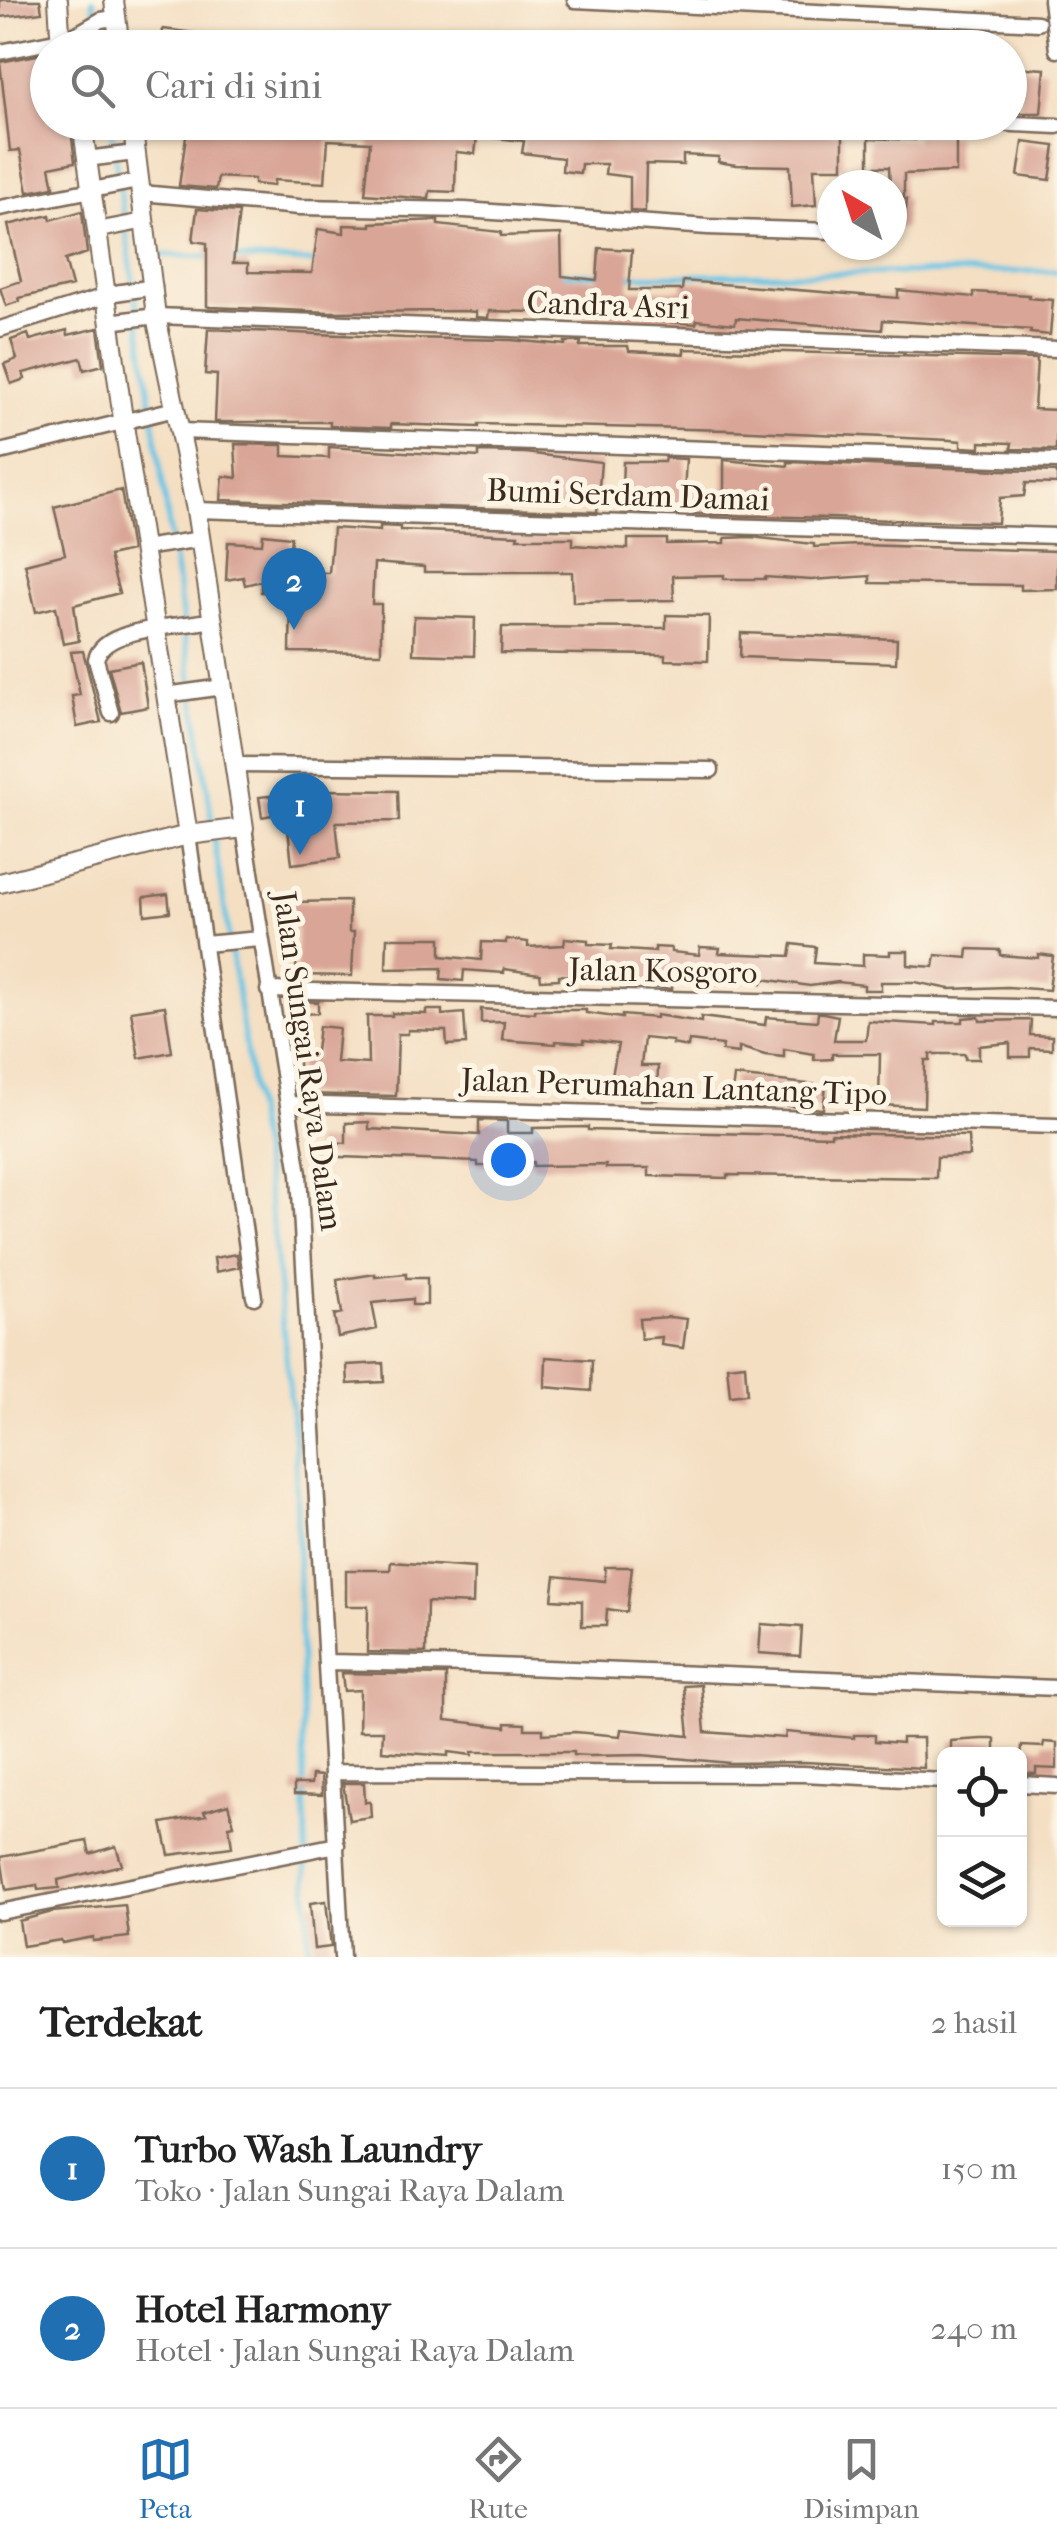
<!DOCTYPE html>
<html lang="id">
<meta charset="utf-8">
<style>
:root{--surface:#fff;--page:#f2f2f2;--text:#222;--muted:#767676;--line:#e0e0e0;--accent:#1f6fb2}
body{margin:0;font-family:"IM FELL French Canon",serif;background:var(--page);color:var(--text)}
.controls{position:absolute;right:30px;bottom:30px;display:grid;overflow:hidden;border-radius:15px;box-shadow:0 2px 8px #0004}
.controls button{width:90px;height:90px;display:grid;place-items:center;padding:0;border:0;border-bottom:2px solid var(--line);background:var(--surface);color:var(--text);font:50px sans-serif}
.compass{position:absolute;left:817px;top:170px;width:90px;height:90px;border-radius:50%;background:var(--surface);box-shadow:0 2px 8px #0004;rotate:321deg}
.you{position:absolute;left:508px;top:1160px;width:35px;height:35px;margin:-25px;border:8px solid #fff;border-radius:50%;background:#1a73e8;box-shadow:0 0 0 15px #1a73e833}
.badge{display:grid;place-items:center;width:65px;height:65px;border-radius:50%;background:var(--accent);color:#fff;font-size:32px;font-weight:700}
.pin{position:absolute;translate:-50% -82px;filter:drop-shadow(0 2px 5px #0008)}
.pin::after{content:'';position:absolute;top:52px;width:35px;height:30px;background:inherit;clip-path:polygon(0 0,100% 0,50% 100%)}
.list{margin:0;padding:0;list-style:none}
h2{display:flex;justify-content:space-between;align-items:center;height:130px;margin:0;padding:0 40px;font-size:42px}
h2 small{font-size:32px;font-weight:400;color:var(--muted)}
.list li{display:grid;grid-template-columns:65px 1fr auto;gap:30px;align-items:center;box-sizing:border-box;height:160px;padding:0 40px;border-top:2px solid var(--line)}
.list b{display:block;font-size:38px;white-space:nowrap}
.list p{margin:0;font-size:32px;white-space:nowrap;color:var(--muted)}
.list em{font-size:32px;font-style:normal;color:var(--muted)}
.icon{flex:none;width:55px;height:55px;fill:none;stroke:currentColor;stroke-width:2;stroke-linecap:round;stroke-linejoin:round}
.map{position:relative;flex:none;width:1057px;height:1957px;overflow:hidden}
.search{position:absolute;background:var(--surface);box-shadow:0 2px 8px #0004;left:30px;right:30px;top:30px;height:110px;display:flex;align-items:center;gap:25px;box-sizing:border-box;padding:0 35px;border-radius:55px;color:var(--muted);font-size:38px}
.sheet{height:450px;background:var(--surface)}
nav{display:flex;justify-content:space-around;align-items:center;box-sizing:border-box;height:140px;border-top:2px solid var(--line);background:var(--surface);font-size:28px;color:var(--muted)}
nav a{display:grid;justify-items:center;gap:5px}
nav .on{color:var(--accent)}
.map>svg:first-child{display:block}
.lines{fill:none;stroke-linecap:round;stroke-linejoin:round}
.stream{stroke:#66c5e5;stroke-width:5}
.building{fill:#d9a597}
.street-casing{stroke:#7c6958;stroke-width:19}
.secondary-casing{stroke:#7c6958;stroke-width:22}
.street{stroke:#fff;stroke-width:14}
.secondary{stroke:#fff;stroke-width:18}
.labels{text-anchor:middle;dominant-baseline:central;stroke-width:10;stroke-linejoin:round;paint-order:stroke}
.street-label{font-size:32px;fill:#3b2a1e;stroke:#fcf5e5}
</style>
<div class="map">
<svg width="1057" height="1957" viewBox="0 0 1057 1957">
<rect width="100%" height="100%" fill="#fcf5e5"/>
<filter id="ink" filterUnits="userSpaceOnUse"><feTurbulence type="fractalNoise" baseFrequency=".01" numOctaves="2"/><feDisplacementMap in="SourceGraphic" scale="20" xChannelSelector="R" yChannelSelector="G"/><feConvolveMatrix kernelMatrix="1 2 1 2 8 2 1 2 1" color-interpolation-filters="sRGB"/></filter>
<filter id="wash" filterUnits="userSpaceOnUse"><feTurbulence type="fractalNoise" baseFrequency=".0048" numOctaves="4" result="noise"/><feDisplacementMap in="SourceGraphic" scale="40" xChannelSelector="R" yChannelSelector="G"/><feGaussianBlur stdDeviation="2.25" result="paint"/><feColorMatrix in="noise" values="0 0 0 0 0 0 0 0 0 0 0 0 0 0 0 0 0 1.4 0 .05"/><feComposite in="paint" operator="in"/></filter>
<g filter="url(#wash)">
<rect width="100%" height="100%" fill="#f4dfc3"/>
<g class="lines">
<path class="stream" d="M93 0 99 48
M110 122 213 827
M163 255 209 257
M230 258 319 262
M555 273 604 275
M625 276 1057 271
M214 838 273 1229 295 1442 309 1957"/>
</g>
<g id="blocks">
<path class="building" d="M0 0H40L42 12 0 17Z
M163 29 259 41V48H161Z
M43 54 48 82V122H70L75 162 50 167 54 187 28 192 20 150 10 151 0 62Z
M1010 67 1045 69 1041 113H1020V92L1010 91Z
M188 122H513V126L564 134 566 122 607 124 606 131 631 132V127L736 132V126L793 129V133H843V168H814L816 205 792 207 790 166 736 165 718 162 719 157 683 155V165L646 164 645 212 630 211V177L605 174 606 164H581L580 173 562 171 563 158 522 153 524 141 477 136 475 154 456 152 455 192 430 191 429 199 365 194 370 142 328 140 325 183 274 180 273 186 254 184V179L218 177 216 189 179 186Z
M915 136H956V172L904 174V198L907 199 904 228H892L889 167H869V138L915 140Z
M1023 142 1055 146 1050 180 1018 176Z
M197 209 239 212 233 263H248V272L312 273 318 229 344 233V225L371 226V223L438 220V225L501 232V236L561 234 562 276 597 280 599 248 632 250 629 290H682L683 281 898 298V290L974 297V292L1029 295V298L1053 300 1050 335 1030 333 1031 330 883 320 882 330 736 318 735 324 697 320 696 324 539 312 489 311 488 318 476 317V312L463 311 330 312 210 307 207 306V243L193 241Z
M82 211 87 253 65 260 72 286 19 298 20 301 6 306 0 288 21 281 8 225 50 215 51 220Z
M98 328 103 365 84 370 81 358 23 373 25 379 11 384 4 364 17 359 11 340 28 334 30 340 67 330 68 335Z
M208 329 404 338 511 340 565 345V342H581L580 346H628L629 351 684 354V349L1037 359 1034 409 1057 410 1056 450 1011 449 1012 443 980 442V448L961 447V441L950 440 729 430 479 424V427L391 424V428L330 426V422H215L217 375 205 374Z
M235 444 283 445V456L329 458V447L479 457V452L525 453 601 462 597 512 221 500 223 476 237 478Z
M665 458 686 459 684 493 724 495V460L788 466V462L1057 472V484L1026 483 1024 496 1000 498 998 523 621 512 623 462H664Z
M121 490 131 551 109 556 119 593 74 605 79 641 63 644 56 607 36 612 25 564 65 554 54 507Z
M380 526 400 527V530L518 535 517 538H573V545L628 549V539H667V544L725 543V538L751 537 814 544V547L860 545 1057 551V589L1021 590V585L870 583V576L811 580 765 577V579H724V575L673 576 674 600 573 602 572 572H424V567L374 563 372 604H381V653L290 652 291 592H261V581L245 585 243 577 226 580 228 542 262 544 263 534 291 537 288 572 329 573 333 528 380 531Z
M666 615 709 616 708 661 665 660V655L501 653 502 627 666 628Z
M414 616 475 618 474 656 413 654Z
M741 633 897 639 896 663 740 657Z
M83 651 101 722 77 727 72 696 80 695 71 652Z
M141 662 148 707 121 712 109 668Z
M321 790 398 791 399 821 336 822 340 858 292 864 286 812 262 817 259 797Z
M168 894 170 912 145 915 144 897Z
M349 901V932H354L352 976 296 975 297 928 290 929 291 902Z
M387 938H441V956L481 960 482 942 506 943V939L528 942V947L564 945 565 938 588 940V944L612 945 611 949 655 952V947L671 948V952L699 955 700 947 720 948 719 953 790 956 792 944 816 947 814 963 863 966V954L890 955V951H908V965L934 967 936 955 967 958 968 949 1000 950V955L1038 958V954L1053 956 1049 990 1007 987 950 989 915 982H881V990H864V985L838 982 810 986 763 979 762 983 742 980V983L717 981V984L673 978 672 989 661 988 636 985V979L622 976 585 973V977L559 975V979L541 980 540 974 504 969V973L464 970 463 981 441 979 442 968 386 969Z
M302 1001 318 1002V1013L302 1014Z
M165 1006 172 1052 139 1058 131 1011Z
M481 1009 535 1013V1010H586V1013L622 1018V1015L656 1018V1015L701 1022V1017L765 1025 766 1017 817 1021 818 1013H823L838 1016 834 1040H866L868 1021 936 1025V1022H963V1018L974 1017H979L980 1021 1031 1020 1030 1035 1052 1036V1049L1030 1048V1057H1010V1043L979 1046V1059H965V1054H930V1060H925L924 1107 879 1105 880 1054H832V1059L814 1060V1054L784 1049V1057L765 1055 739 1047V1053L722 1051 723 1045 689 1041 688 1047 672 1044 673 1041 644 1038 641 1066H658L657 1100H641V1097L609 1091 618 1044 584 1040V1043L556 1041V1044L502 1040 504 1022 481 1023Z
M426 1010H442V1015L464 1013 466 1044 447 1045 446 1031 408 1030V1034H398L396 1096 299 1094 298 1059H315L319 1026 339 1028 336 1062 368 1064 367 1016H392V1013L426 1014Z
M734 1076 826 1086 823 1109 731 1101Z
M479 1120 507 1121V1133H533V1128L588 1127V1130L831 1136V1133L968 1136 969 1156 937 1157 936 1178 727 1175V1178L649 1176V1168H606V1165L533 1166V1162H507V1166H478V1162L313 1156 314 1141 346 1143V1123L369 1122V1129L479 1135Z
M237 1254 239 1267 216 1272 214 1258Z
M375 1274V1277L406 1274V1278H427V1305H412V1299L372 1303 377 1329 338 1337 334 1315 342 1313 337 1280Z
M670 1317 687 1319 683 1348 661 1345 662 1337 641 1339 639 1319Z
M546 1357 592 1360 591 1391 545 1387Z
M383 1363 384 1382 348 1384 347 1365Z
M745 1364 747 1394 730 1396 727 1366Z
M391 1562 474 1568 473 1604 427 1602 426 1653 367 1652 368 1606H346V1570H390Z
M605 1567H632L627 1612 607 1609 606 1626H582V1601L552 1599 555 1576 605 1581Z
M761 1624 802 1627 800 1656 759 1653Z
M342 1673 446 1675V1720L506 1727V1723L525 1724V1729H543V1734L575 1732 620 1736 621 1729 689 1736 684 1686 701 1685 705 1732 785 1738 786 1732 854 1738V1735H875V1741L902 1743V1738H923L924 1768 804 1762 730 1763 642 1755 589 1756 573 1755V1752H472V1755L448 1752V1756L382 1751 383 1731H359L360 1690 344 1691Z
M981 1739H995V1754H951V1741Z
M1044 1742 1057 1743V1769L1036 1768V1774L1020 1773 1022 1746 1043 1747Z
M312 1775 321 1776 322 1795 294 1794V1784H311Z
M343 1783H364L365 1802H370L371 1817 349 1820Z
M228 1804 234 1825 229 1826 232 1847 169 1855 162 1823 206 1815 204 1811Z
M87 1841 90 1854 116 1846 122 1865 58 1880 59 1888 38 1890 37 1885 6 1890 1 1857Z
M326 1901 331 1947 314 1949 310 1903Z
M125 1905 129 1937 93 1941V1937L62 1943 61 1940 23 1946 19 1921 52 1912Z"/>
</g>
</g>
<g filter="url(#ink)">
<use href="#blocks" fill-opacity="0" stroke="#7c6958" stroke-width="2.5"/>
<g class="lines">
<defs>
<path id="street" d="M575 0 1038 23
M1051 0 1057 50
M0 52 70 38 101 20 115 18
M971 122 1057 126
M86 159 135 153
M141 193 299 207 465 210 708 227 832 231
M0 208 138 181
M98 230 145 221
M109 322 156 316 1057 349
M0 329 115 293 154 287
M180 431 1057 461
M0 452 175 409
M196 510 1057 536
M143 548 201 539
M166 695 223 687
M111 713 96 659C104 626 183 627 213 620
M234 765 711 770
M244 828 299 1174 342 1957
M188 835 254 1297
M204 944 260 939
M268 990 1057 1008
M289 1104 1057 1126
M328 1662 472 1665 1057 1688
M333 1772 803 1774 944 1781
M1020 1784 1057 1786
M0 1912 337 1845"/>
<path id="secondary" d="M58 0 61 48
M114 0 120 48
M82 122 123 419 188 835
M0 883 188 835 244 828 196 510 156 316 132 122"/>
</defs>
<use href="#street" class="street-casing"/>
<use href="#secondary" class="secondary-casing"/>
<use href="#street" class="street"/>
<use href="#secondary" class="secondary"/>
</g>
</g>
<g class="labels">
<g class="street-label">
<text transform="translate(608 305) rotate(2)">Candra Asri</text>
<text transform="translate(628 495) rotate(2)">Bumi Serdam Damai</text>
<text transform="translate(663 971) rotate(1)">Jalan Kosgoro</text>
<text transform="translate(308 1061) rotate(82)">Jalan Sungai Raya Dalam</text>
<text transform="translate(674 1087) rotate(2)">Jalan Perumahan Lantang Tipo</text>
</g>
</g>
</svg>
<div class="controls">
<button><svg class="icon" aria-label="locate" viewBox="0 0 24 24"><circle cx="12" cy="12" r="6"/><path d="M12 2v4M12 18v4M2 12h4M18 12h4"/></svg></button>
<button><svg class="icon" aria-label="layers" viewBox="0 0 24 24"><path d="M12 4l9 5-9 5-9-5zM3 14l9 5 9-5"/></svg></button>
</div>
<svg class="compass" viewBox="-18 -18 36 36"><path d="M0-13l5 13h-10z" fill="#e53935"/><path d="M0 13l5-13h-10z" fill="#767676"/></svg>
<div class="you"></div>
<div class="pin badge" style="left:300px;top:855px">1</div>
<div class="pin badge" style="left:294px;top:630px">2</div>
<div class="search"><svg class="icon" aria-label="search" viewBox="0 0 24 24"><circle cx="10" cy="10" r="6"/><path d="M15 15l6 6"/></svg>Cari di sini</div>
</div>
<section class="sheet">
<h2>Terdekat<small>2 hasil</small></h2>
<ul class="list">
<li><span class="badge">1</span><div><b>Turbo Wash Laundry</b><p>Toko · Jalan Sungai Raya Dalam</p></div><em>150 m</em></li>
<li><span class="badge">2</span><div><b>Hotel Harmony</b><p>Hotel · Jalan Sungai Raya Dalam</p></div><em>240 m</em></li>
</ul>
</section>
<nav>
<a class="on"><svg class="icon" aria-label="map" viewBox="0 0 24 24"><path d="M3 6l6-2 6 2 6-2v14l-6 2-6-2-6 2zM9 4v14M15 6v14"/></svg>Peta</a>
<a><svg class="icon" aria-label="directions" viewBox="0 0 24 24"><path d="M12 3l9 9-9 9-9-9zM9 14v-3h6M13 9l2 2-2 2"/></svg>Rute</a>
<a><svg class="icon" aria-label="saved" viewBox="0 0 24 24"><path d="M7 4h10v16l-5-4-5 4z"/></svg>Disimpan</a>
</nav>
